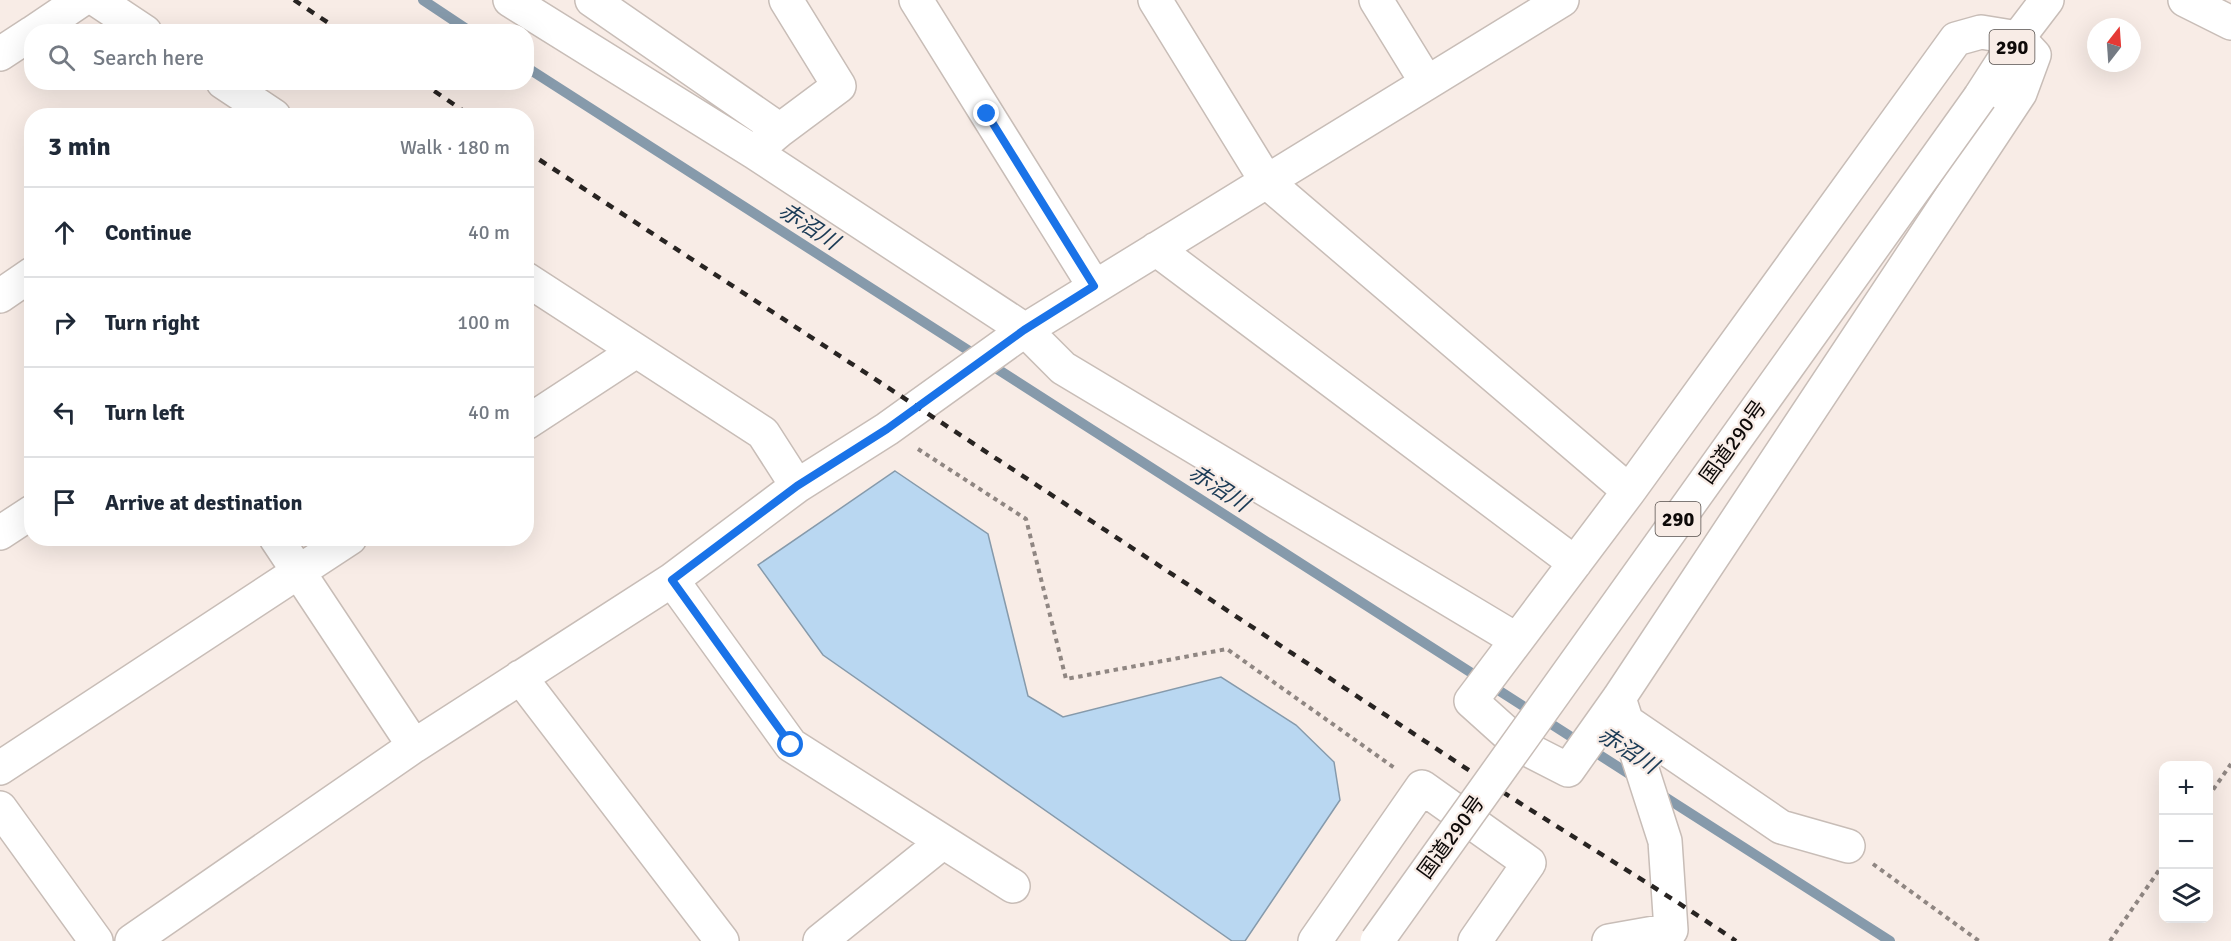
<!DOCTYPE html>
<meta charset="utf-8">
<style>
:root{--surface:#fff;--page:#f2f2f3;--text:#1f2937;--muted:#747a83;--line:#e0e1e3}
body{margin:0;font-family:Signika,"Noto Sans JP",sans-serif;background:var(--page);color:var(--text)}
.controls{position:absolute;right:18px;bottom:18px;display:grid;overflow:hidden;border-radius:12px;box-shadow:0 6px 24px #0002}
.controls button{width:54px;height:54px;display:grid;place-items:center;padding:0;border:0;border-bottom:2px solid var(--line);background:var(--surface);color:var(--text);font:30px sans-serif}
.compass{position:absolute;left:2087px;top:18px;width:54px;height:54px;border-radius:50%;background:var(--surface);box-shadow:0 6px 24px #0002;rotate:17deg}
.stop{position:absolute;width:18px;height:18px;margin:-14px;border:4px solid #1a73e8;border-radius:50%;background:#fff}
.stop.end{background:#1a73e8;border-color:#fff;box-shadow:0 2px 6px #0008}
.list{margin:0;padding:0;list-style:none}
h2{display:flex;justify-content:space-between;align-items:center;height:78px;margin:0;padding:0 24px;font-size:26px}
h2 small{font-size:20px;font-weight:400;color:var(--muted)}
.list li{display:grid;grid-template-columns:39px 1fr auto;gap:18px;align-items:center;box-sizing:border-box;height:90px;padding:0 24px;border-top:2px solid var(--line)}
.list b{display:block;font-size:22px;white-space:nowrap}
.list em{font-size:20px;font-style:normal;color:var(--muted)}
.icon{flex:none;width:33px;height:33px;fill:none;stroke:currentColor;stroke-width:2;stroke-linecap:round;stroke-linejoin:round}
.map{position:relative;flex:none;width:2231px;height:941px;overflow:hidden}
.search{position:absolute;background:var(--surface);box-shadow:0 6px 24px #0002;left:24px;top:24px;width:510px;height:66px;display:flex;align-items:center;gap:15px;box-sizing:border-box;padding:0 21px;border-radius:24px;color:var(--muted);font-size:22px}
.panel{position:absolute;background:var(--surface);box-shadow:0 6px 24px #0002;left:24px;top:108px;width:510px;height:438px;border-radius:24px}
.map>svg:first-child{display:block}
.water{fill:#b9d7f1;stroke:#869aab;stroke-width:1.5}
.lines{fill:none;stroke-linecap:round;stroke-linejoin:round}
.stream{stroke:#869aab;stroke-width:10}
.minor-casing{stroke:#c8bdb7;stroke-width:36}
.highway-casing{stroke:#c8bdb7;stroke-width:36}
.path{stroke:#8f8682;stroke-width:4;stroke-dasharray:4.5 4.5;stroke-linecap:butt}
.minor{stroke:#fff;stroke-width:33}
.highway{stroke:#fff;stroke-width:33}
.rail{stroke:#282422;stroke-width:4.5;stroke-dasharray:8 8;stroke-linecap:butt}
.highway-bridge-casing{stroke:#c8bdb7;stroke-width:36;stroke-linecap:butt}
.highway-bridge{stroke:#fff;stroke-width:33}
.route{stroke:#1a73e8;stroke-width:8}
.labels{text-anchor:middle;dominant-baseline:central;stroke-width:4.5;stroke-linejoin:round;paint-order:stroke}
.shield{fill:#f8ece6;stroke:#544e4b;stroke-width:1.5}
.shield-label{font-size:20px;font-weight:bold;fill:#0e0a09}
.street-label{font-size:21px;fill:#0e0a09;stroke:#f8ece6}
.water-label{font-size:22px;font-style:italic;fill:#1a3a55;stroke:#f8ece6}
</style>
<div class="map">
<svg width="2231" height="941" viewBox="0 0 2231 941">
<rect width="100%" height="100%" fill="#f8ece6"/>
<path class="water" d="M895 471 988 534 1028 696 1063 717 1221 677 1296 725 1334 762 1340 800 1245 941H1232L823 655 758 565Z"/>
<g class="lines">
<path class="stream" d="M423 0 471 32
M526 67 1637 779
M1657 792 1890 941"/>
<defs>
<path id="minor" d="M97 0 145 32
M510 0 754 152 1025 330 1063 368 1517 640
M592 0 780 130 754 152
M916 0 1094 286
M1155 0 1267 182 1629 491
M1376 0 1427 83
M2185 0 2231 23
M34 32 81 0
M1981 32 2018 38 2034 55 2020 93 1619 698 1568 770 1521 746 1471 701 1629 491 1956 39Z
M0 54 32 33
M223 82 274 116
M780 130 839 86 786 0
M1156 249 1575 563
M526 279 763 433 797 486
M0 296 32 274
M526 423 636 351
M0 533 32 512
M276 538 414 746
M672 580 791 745 1013 886
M520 677 722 941
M1626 721 1781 827 1848 846
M0 768 350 538
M0 808 96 941
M132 941 414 746 672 580 797 486 887 429 1025 330 1562 0
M820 941 943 842
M1315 941 1422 787 1529 863 1475 941
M1609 941 1671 930 1665 841 1619 698"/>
<path id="highway" d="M1980 97 2018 38 2047 0"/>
</defs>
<use href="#minor" class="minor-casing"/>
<use href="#highway" class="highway-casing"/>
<path class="path" d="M918 449 1026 519 1066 679 1227 649 1396 769
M2208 797 2231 764
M1873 864 1979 941
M2110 941 2164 863"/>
<use href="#minor" class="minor"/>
<use href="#highway" class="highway"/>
<path class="rail" d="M294 0 342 32
M421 82 471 116
M526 151C839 355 1150 559 1461 765 1552 825 1646 880 1736 941"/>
<defs>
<path id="highway-bridge" d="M1377 941 1980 97"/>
</defs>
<use href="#highway-bridge" class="highway-bridge-casing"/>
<use href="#highway-bridge" class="highway-bridge"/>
</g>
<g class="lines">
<path class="route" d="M791 745 672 580 797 486 887 429 1024 330 1094 286 987 114"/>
</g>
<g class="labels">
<g class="shield">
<rect x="1989.5" y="30" width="45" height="34" rx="4.5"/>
<rect x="1655.5" y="502" width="45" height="34" rx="4.5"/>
</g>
<g class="shield-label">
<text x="2012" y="47">290</text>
<text x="1678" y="519">290</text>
</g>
<g class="street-label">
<text transform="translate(1733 442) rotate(-54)">国道290号</text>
<text transform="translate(1451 837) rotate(-54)">国道290号</text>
</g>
<g class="water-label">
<text transform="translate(809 226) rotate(33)">赤沼川</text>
<text transform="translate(1219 488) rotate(33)">赤沼川</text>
<text transform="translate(1628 750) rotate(33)">赤沼川</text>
</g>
</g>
</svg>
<div class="controls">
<button>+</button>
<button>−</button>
<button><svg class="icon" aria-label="layers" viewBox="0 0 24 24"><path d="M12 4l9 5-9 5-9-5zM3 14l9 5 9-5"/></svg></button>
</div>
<svg class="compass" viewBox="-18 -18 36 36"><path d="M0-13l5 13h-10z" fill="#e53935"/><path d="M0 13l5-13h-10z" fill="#747a83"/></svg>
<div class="stop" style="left:791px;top:745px"></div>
<div class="stop end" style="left:987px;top:114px"></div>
<div class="search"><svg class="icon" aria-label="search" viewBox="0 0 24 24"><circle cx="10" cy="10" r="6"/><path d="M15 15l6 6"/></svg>Search here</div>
<section class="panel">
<h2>3 min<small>Walk · 180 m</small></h2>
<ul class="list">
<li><svg class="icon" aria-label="ahead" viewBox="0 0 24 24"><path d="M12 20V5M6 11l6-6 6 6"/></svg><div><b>Continue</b></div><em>40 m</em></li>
<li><svg class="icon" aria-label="right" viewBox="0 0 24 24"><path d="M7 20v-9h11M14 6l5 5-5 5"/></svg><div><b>Turn right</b></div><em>100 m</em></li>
<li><svg class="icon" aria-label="left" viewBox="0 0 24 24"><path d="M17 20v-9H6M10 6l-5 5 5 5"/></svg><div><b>Turn left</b></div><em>40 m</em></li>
<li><svg class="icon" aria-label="arrive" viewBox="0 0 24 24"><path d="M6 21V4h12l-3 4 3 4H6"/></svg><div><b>Arrive at destination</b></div></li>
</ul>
</section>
</div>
